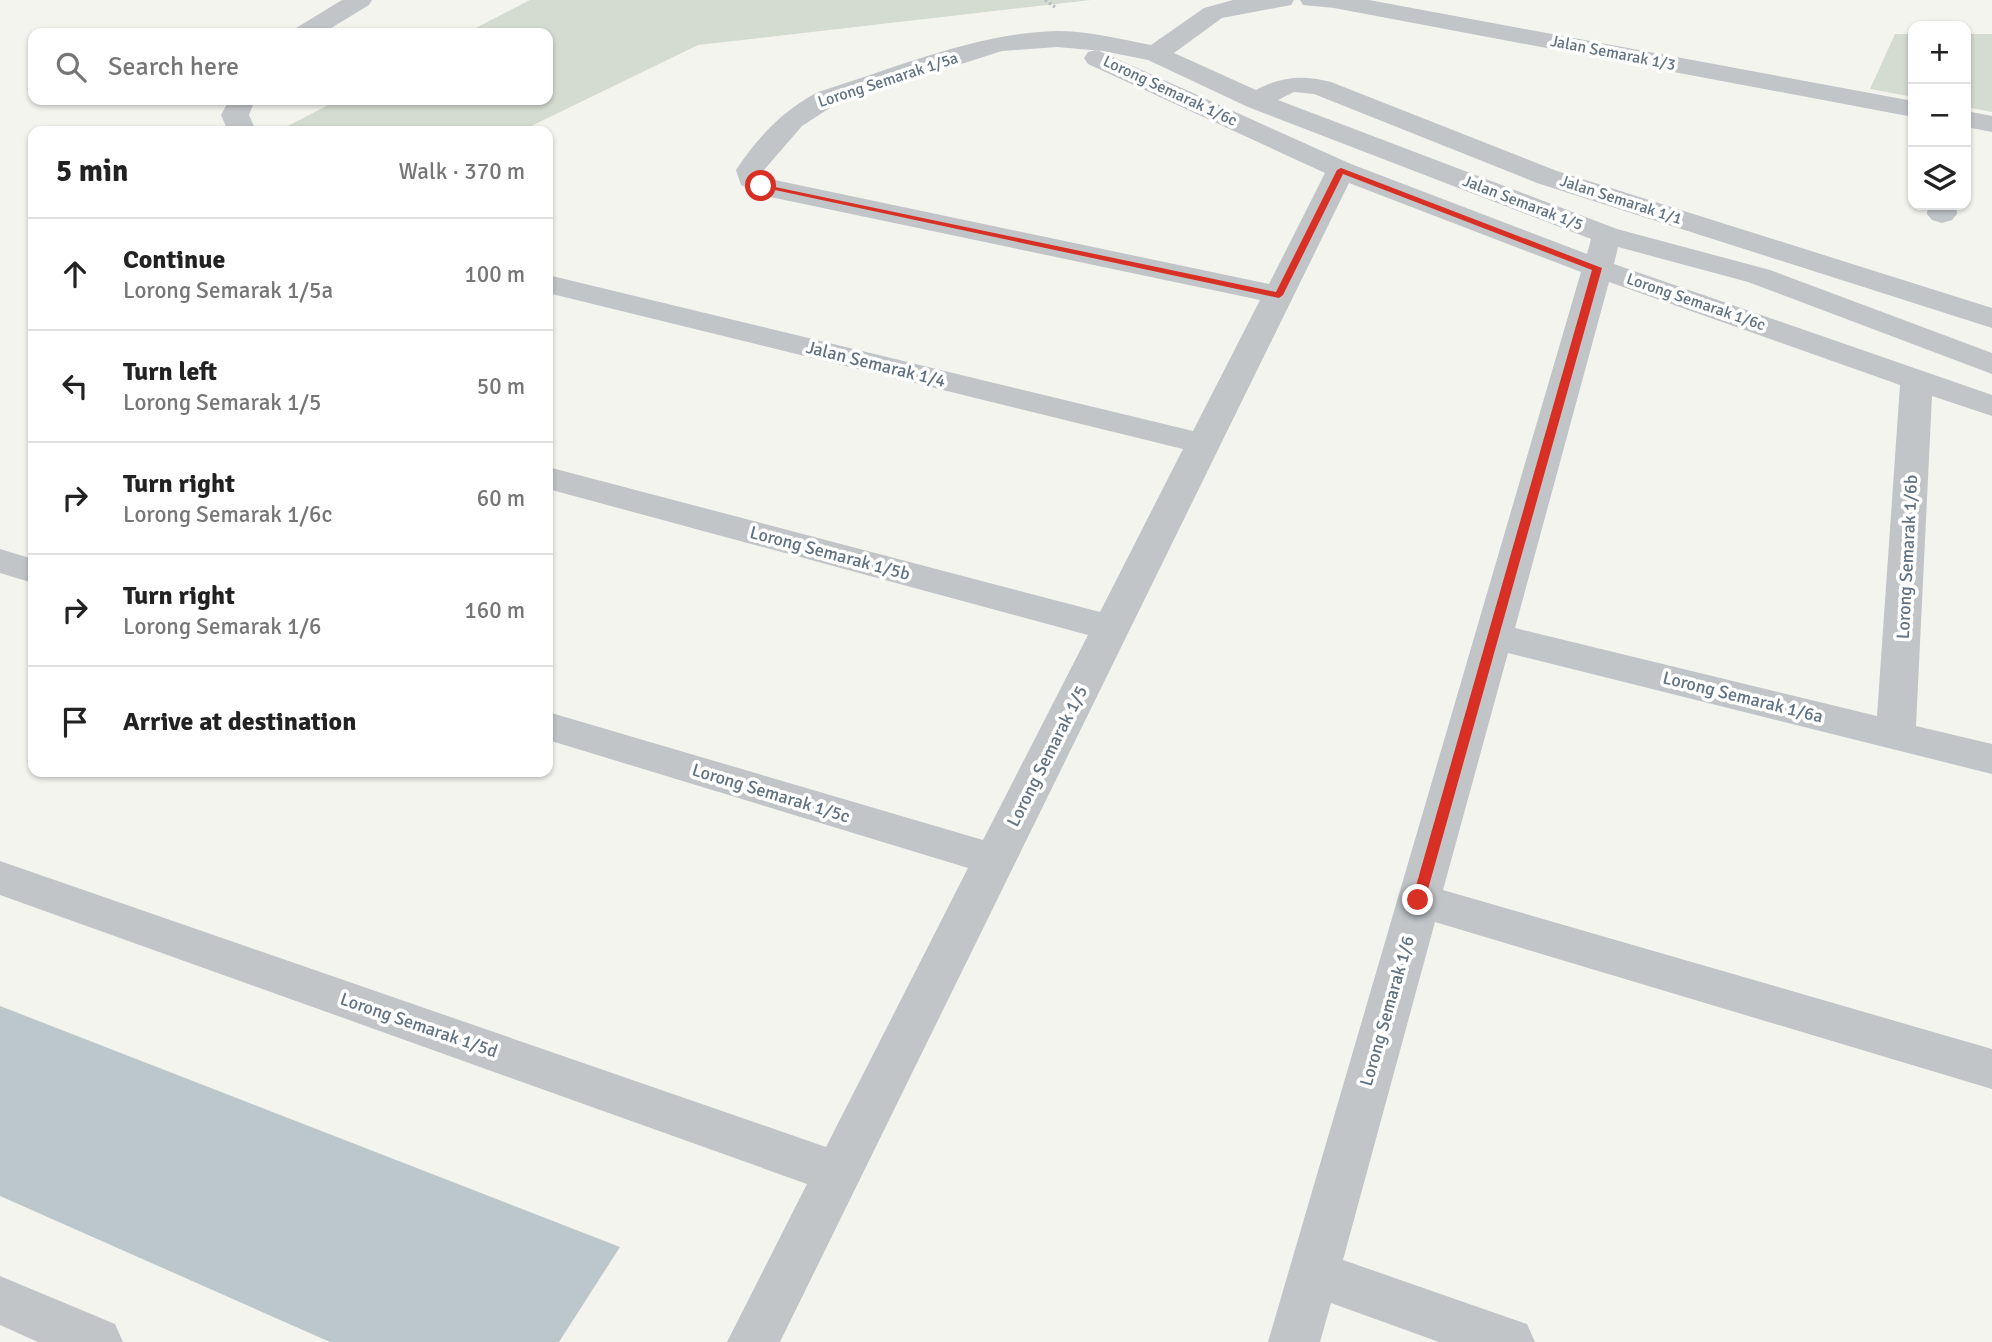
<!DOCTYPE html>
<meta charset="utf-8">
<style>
:root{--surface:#fff;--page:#f2f2f2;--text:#222;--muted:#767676;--line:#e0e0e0}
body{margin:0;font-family:Signika,sans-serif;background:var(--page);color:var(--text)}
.controls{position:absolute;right:21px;top:21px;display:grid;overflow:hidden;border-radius:14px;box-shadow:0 2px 5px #0004}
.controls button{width:63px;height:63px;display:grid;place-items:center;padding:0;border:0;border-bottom:2px solid var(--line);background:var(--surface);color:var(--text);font:35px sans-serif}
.stop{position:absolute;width:21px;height:21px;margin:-16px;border:5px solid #d93025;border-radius:50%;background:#fff}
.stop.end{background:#d93025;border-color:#fff;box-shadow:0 2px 7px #0008}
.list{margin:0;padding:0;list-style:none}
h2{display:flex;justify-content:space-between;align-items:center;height:91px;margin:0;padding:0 28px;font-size:30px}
h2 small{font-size:23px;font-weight:400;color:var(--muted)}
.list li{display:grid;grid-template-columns:46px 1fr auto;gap:21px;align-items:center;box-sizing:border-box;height:112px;padding:0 28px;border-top:2px solid var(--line)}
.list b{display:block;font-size:26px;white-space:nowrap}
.list p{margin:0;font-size:23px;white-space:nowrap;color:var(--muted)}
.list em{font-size:23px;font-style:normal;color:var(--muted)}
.icon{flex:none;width:38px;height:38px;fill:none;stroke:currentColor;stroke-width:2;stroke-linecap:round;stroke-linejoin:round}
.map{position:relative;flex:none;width:1992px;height:1342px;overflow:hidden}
.search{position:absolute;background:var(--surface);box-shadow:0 2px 5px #0004;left:28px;top:28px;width:525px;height:77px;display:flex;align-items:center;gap:18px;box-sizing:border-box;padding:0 24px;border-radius:14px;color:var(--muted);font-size:26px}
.panel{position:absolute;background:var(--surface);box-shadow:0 2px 5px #0004;left:28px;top:126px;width:525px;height:651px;border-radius:14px}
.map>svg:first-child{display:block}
.green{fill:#d4dbd0}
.water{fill:#bcc7cc}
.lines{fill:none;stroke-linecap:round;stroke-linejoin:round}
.path{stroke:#babdbf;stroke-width:3.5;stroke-dasharray:2.5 2.5;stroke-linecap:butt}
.street{fill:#c1c5c8;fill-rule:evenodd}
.route{fill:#d93025}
.labels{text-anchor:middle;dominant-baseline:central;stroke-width:7;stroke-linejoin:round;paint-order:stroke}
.far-street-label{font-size:16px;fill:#617282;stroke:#fff}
.street-label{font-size:18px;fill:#617282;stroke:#fff}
</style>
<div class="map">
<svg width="1992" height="1342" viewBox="0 0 1992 1342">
<rect width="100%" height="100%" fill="#f4f4ef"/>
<path class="green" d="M530 0H1091L698 45 521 131H278L338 100H548V33H466Z
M1895 34H1913V97L1870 89Z
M1966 34H1992V112L1966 107Z"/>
<path class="water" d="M0 1006 620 1247 559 1342H330L0 1196Z"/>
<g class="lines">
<path class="path" d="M1045 0 1055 7"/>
<path class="street" d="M342 0H372L369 5 323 33H292L296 28Z
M1233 0H1294L1291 5 1222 18 1174 53 1256 90C1282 76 1303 75 1331 82L1557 171 1992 308V328L1537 183 1314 94 1294 92 1278 100 1617 229 1770 270 1992 353V374L1748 282 1618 247 1614 264 1992 395V416L1932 396 1916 726 1992 744V774L1508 653 1443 890 1992 1049V1089L1435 922 1343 1260 1527 1324 1535 1342H1439L1331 1303 1320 1342H1268L1581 272 1349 183 780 1342H727L807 1184 0 895V861L826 1147 968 868 548 740V712L983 840 1088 635 548 489V467L1100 612 1183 449 548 293V275L1193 431 1260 300 761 195 741 185 736 170C758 137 782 111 818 92 893 69 976 33 1056 31 1088 31 1120 39 1151 45L1204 8ZM1057 47 1103 51 1148 60 1248 107 1591 239 1587 254 1351 164 1097 50 1088 52 1084 58 1088 64 1325 173 1269 284 770 179 765 176 764 170 802 126 836 104 1002 51ZM1609 282 1900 385 1877 716 1515 628Z
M1300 0H1369L1913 101V117L1334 8 1303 5Z
M229 100H255L249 115 256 131H228L221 115Z
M1966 111 1992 116V132L1966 127Z
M1928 205H1956L1957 214 1952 220 1942 223 1932 220 1927 214Z
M0 549 33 559V583L0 573Z
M0 1276 115 1324 123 1342H38L0 1325Z"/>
</g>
<path class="route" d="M1341 168 1602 268 1425 900 1418 905 1412 900 1592 270 1343 174 1283 295 1279 298 756 186 761 184 1276 292 1337 170Z"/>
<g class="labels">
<g class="far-street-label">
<text transform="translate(1613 53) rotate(11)">Jalan Semarak 1/3</text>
<text transform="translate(888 80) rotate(-18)">Lorong Semarak 1/5a</text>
<text transform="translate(1170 91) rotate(25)">Lorong Semarak 1/6c</text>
<text transform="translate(1621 200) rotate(18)">Jalan Semarak 1/1</text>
<text transform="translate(1523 203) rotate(21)">Jalan Semarak 1/5</text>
<text transform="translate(1696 302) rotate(19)">Lorong Semarak 1/6c</text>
</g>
<g class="street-label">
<text transform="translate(876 364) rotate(14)">Jalan Semarak 1/4</text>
<text transform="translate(830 553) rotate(15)">Lorong Semarak 1/5b</text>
<text transform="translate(1907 557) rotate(-87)">Lorong Semarak 1/6b</text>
<text transform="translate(1743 697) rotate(14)">Lorong Semarak 1/6a</text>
<text transform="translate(1047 756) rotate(-63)">Lorong Semarak 1/5</text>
<text transform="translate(771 793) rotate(17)">Lorong Semarak 1/5c</text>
<text transform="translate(1387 1011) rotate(-74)">Lorong Semarak 1/6</text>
<text transform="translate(419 1025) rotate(19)">Lorong Semarak 1/5d</text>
</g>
</g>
</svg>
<div class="controls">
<button>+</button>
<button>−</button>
<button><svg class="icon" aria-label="layers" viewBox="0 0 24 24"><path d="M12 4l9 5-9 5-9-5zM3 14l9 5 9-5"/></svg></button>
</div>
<div class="stop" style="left:761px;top:186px"></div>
<div class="stop end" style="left:1418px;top:900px"></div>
<div class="search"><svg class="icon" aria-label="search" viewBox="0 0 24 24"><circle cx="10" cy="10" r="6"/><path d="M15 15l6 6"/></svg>Search here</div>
<section class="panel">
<h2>5 min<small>Walk · 370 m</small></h2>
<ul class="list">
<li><svg class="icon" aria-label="ahead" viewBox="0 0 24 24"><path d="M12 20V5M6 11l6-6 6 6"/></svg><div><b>Continue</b><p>Lorong Semarak 1/5a</p></div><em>100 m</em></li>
<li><svg class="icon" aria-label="left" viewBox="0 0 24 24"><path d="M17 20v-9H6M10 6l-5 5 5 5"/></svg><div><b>Turn left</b><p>Lorong Semarak 1/5</p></div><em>50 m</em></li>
<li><svg class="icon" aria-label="right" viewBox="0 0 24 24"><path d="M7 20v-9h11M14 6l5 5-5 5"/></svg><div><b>Turn right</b><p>Lorong Semarak 1/6c</p></div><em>60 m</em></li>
<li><svg class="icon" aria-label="right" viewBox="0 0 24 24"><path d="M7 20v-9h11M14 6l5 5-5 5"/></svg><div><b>Turn right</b><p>Lorong Semarak 1/6</p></div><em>160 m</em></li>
<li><svg class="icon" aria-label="arrive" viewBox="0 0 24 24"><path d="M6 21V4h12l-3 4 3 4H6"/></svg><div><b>Arrive at destination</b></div></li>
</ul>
</section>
</div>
